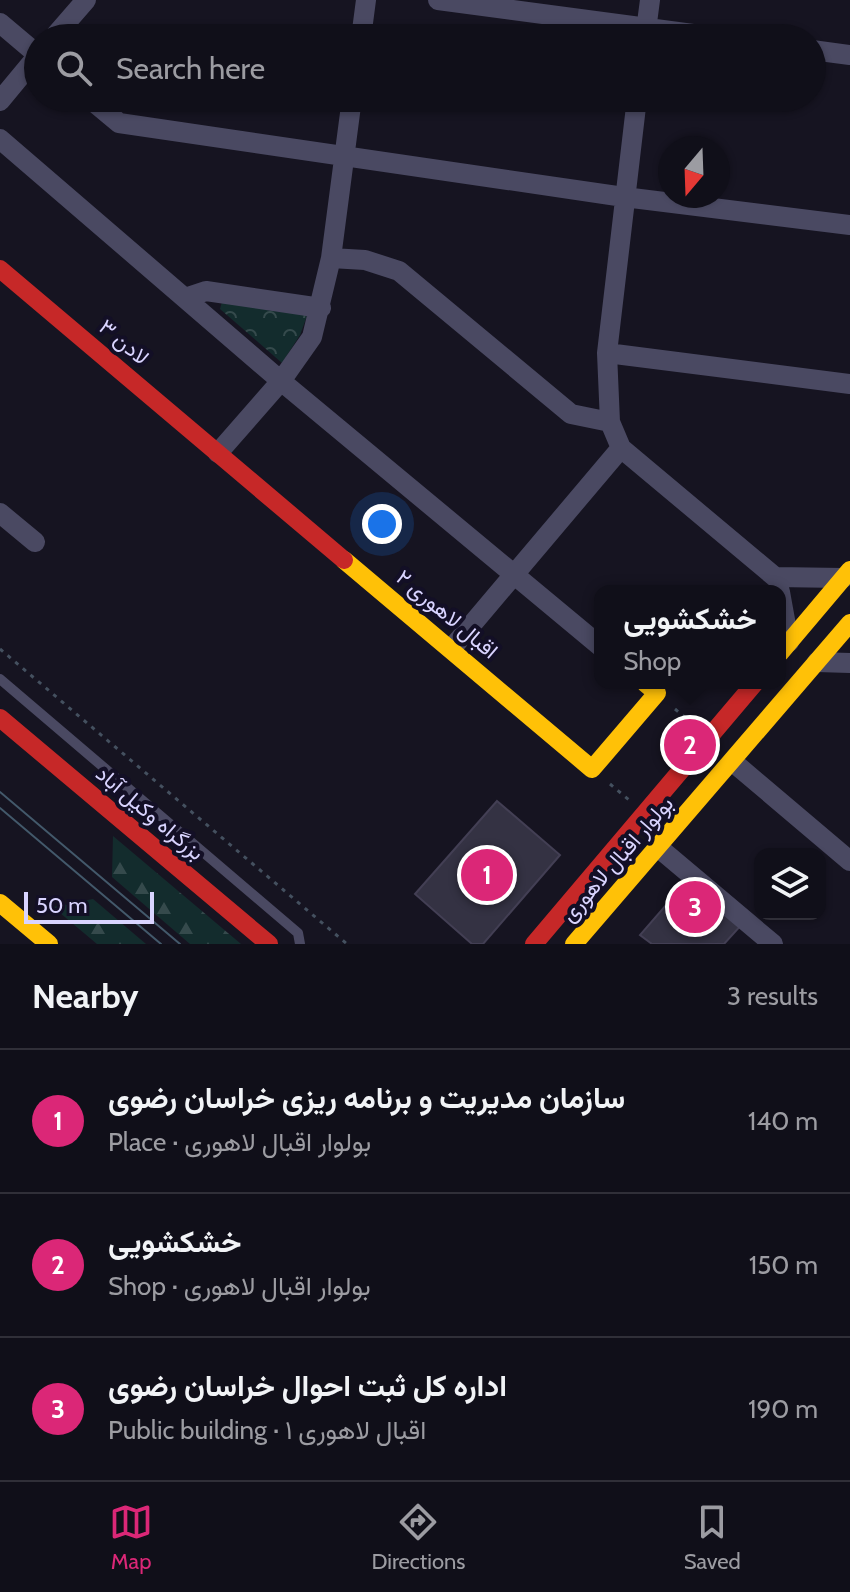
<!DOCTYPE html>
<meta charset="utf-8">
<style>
:root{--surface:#100f19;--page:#191822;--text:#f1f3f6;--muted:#9c9ca2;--line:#302f38;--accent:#db2777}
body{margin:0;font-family:Cabin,Vazirmatn,sans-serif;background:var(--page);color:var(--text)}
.controls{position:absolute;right:24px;bottom:24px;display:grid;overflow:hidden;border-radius:16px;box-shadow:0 2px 6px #0004}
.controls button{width:72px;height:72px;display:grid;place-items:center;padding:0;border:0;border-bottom:2px solid var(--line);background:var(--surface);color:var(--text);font:40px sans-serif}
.compass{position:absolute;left:658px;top:136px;width:72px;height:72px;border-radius:50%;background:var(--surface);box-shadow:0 2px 6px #0004;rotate:199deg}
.scale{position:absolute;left:24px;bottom:20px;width:130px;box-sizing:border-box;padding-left:8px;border:4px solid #d9d4ff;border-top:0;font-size:22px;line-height:28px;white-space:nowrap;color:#d9d4ff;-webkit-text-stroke:6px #130f26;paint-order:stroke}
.you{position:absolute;left:382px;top:524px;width:28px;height:28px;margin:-20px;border:6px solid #fff;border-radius:50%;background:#1a73e8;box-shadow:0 0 0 12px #1a73e833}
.badge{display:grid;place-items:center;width:52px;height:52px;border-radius:50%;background:var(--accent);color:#fff;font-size:26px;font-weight:700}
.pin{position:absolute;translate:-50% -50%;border:4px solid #fff;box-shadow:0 2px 8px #0006}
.popup{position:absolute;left:594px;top:585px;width:192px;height:104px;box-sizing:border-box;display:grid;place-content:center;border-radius:16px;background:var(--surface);filter:drop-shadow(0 2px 6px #0005);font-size:26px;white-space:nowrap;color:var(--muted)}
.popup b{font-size:30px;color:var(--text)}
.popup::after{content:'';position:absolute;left:50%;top:100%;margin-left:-16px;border:16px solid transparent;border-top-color:var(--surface)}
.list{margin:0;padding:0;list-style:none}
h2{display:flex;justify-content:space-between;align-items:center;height:104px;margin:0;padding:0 32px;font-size:34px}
h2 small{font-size:26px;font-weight:400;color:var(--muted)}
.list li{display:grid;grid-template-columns:52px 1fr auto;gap:24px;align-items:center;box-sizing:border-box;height:144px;padding:0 32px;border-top:2px solid var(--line)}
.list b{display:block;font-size:30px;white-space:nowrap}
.list p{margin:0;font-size:26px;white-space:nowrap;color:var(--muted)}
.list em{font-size:26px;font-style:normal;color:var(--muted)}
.icon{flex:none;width:44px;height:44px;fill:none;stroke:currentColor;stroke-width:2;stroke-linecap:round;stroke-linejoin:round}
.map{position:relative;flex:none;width:850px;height:944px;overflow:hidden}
.search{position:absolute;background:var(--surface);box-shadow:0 2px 6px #0004;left:24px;right:24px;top:24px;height:88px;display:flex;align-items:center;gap:20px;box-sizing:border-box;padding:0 28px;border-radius:44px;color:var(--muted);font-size:30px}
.sheet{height:536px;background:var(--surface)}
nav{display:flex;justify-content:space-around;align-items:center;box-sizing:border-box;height:112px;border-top:2px solid var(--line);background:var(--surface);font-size:22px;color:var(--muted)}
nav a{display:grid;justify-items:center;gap:4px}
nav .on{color:var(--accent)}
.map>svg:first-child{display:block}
.forest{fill:url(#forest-firs)}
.park{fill:url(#park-crowns)}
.building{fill:#343243;stroke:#433f54;stroke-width:2}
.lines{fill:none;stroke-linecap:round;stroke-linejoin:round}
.path{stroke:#44505f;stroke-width:3;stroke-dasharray:4 6;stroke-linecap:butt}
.lane{stroke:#4a4962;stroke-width:10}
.street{stroke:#4a4962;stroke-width:20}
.slow{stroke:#ffc107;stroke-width:18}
.jam{stroke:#c62828;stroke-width:18}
.tram{stroke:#43596b;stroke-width:2}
.labels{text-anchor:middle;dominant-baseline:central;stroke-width:8;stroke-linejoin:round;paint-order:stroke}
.street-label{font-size:22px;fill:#d9d4ff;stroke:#130f26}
</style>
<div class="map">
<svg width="850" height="944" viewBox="0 0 850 944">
<defs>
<pattern id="forest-firs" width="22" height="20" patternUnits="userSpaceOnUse" patternTransform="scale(2)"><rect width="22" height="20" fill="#132c2d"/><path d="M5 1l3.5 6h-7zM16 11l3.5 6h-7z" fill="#354a4c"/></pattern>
<pattern id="park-crowns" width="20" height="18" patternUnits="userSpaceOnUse" patternTransform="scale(2)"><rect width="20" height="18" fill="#132c2d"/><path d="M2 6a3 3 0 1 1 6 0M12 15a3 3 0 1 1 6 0" fill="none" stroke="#354a4c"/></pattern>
</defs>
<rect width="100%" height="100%" fill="#161421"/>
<path class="forest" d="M113 836 241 944H190L112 877Z
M93 899 146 944H97L53 907Z"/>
<path class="park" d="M223 298 308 313 300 335 282 363 220 309Z"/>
<path class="building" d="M497 801 560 855 483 944H472L415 894Z
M686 882 744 922 724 944H652L640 935Z"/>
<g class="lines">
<path class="path" d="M0 649 347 944
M675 709 693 724
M610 784 629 800"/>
<path class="lane" d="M0 679 298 933 300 944"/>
<path class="street" d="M438 0 723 38
M0 23 38 55 0 101
M53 38 86 0
M361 38 366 0
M645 38 650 0
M812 50 850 55
M89 98 119 123 624 197 850 225
M637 98 607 353 610 422 621 448 775 577
M0 139 281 381 600 646
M331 258 365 260 399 271 571 414 610 422
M185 298 206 291 321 308
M607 353 850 384
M218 453 281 381 312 337 331 258 352 98
M0 513 35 542
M775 577 843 578
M780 592 789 642
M452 648 621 448
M817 662 850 663
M733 762 850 861
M659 848 773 944"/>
<path class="slow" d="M344 560 592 769 657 693 645 683
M780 653 850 570
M0 903 49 944
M574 944 850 623"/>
<path class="jam" d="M0 269 344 560
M0 718 269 944
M534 944 755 683"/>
<path class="tram" d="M0 792 180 944
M0 808 161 944"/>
</g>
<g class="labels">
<g class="street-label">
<text transform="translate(124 342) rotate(40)">لادن ۳</text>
<text transform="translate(447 614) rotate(40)">اقبال لاهوری ۲</text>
<text transform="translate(150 813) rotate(40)">بزرگراه وکیل آباد</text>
<text transform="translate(617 859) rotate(-49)">بولوار اقبال لاهوری</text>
</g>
</g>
</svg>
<div class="controls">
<button><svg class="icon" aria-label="layers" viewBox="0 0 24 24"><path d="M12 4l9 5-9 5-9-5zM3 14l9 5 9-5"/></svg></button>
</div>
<svg class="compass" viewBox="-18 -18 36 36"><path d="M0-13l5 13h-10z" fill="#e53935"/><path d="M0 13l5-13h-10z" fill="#9c9ca2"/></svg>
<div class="scale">50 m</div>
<div class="you"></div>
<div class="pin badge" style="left:487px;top:875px">1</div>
<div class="pin badge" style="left:690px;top:745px">2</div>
<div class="popup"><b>خشکشویی</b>Shop</div>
<div class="pin badge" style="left:695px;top:907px">3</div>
<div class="search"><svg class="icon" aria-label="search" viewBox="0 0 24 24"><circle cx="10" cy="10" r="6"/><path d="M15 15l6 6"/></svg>Search here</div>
</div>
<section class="sheet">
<h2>Nearby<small>3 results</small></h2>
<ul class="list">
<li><span class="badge">1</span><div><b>سازمان مدیریت و برنامه ریزی خراسان رضوی</b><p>Place · بولوار اقبال لاهوری</p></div><em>140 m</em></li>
<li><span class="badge">2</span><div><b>خشکشویی</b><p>Shop · بولوار اقبال لاهوری</p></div><em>150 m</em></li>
<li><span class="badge">3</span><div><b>اداره کل ثبت احوال خراسان رضوی</b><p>Public building · اقبال لاهوری ۱</p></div><em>190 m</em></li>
</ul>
</section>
<nav>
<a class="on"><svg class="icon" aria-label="map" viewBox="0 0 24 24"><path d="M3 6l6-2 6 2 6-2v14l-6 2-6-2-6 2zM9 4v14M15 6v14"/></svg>Map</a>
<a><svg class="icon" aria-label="directions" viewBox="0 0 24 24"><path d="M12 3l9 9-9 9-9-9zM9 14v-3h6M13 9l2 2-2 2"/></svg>Directions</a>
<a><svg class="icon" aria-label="saved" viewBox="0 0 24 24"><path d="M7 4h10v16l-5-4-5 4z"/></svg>Saved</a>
</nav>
